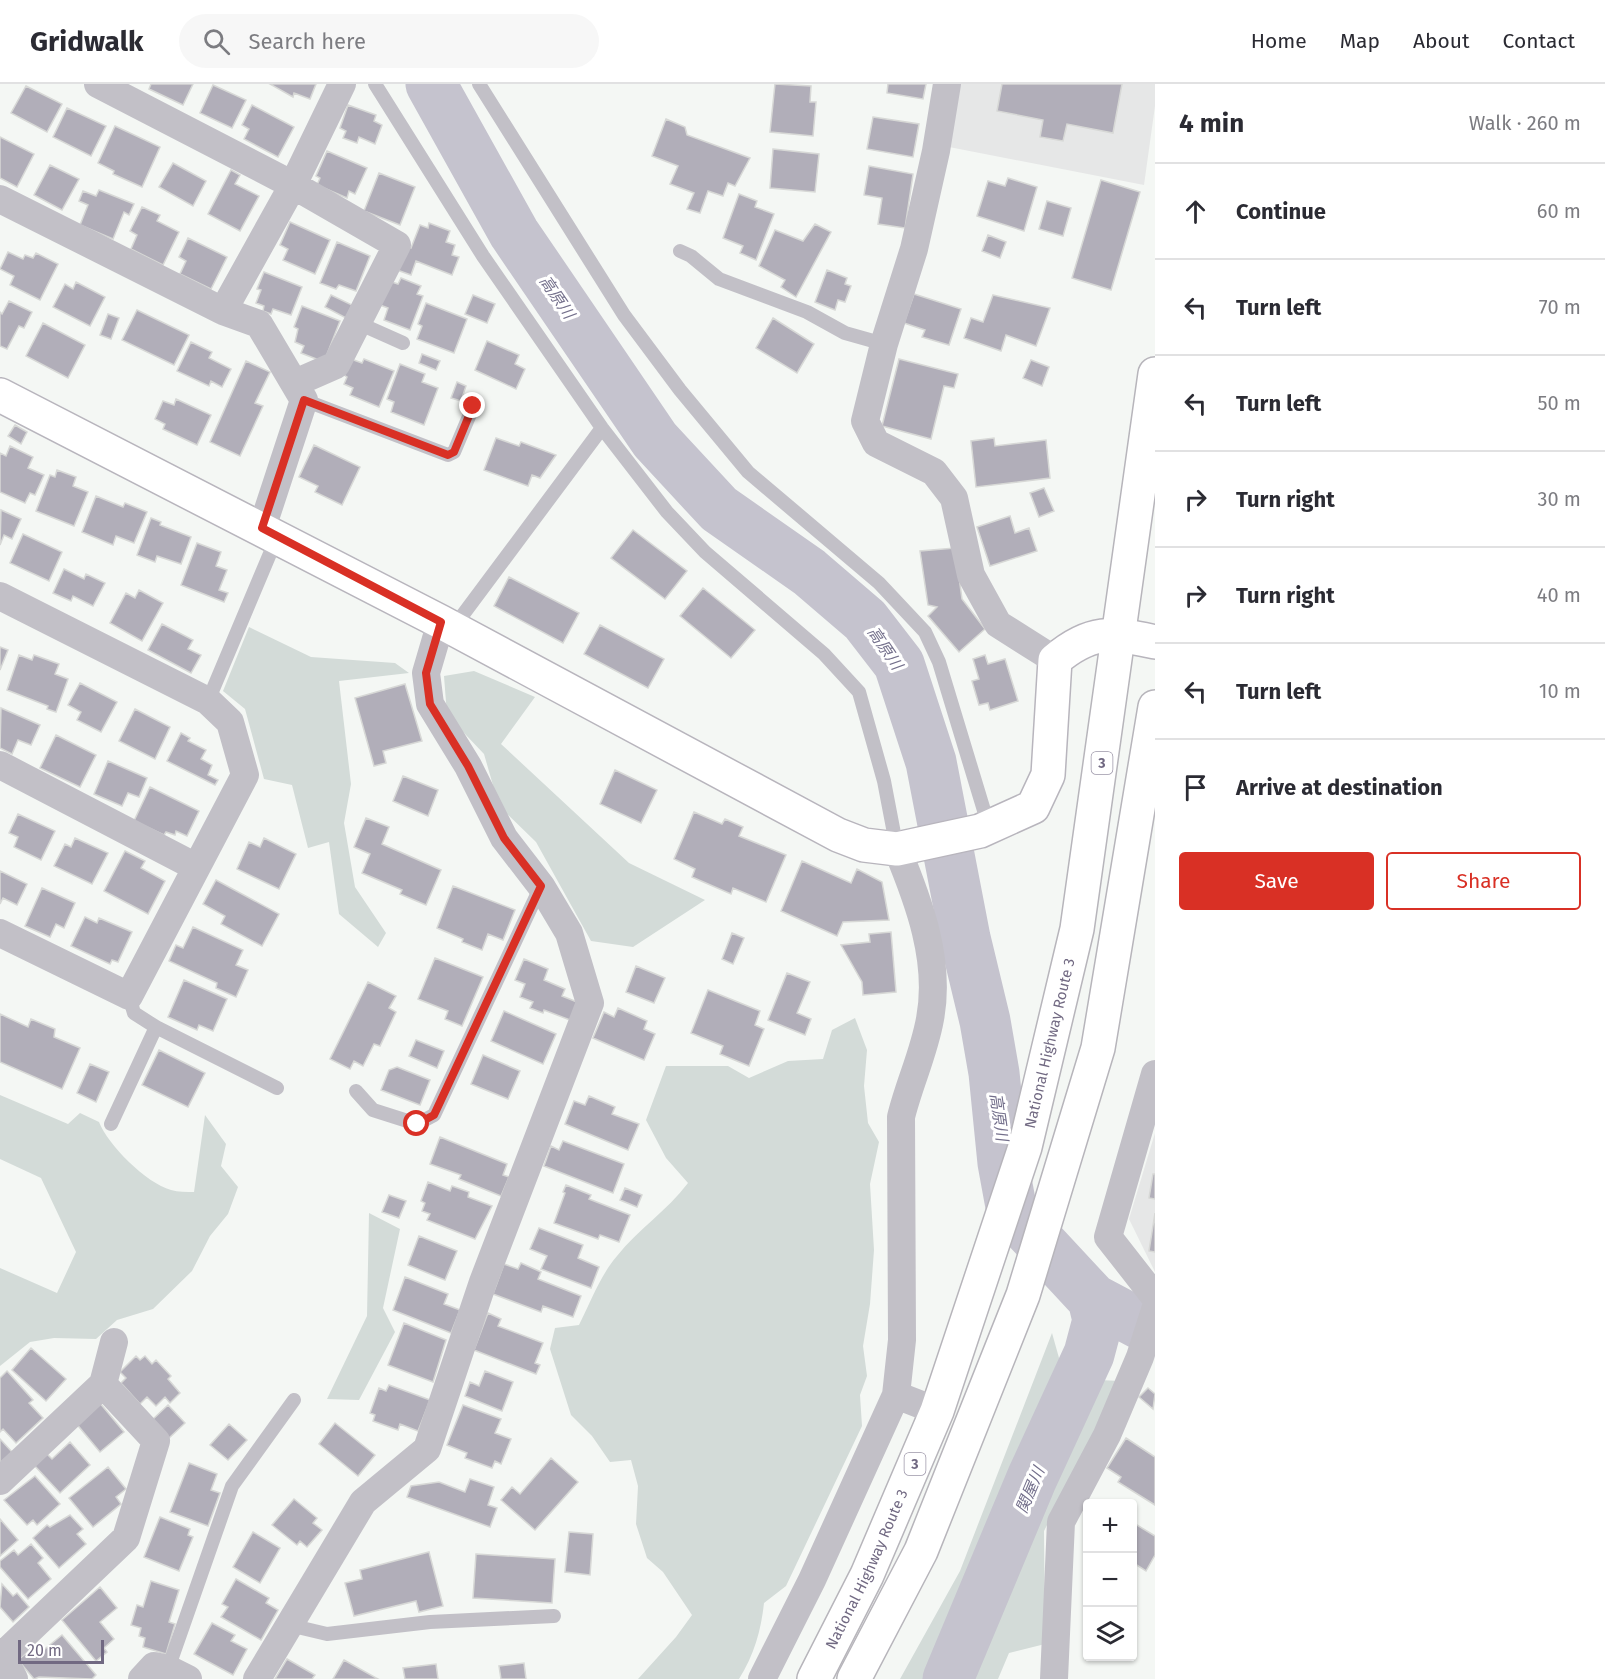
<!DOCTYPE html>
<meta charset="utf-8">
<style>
:root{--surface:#fff;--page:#f7f7f7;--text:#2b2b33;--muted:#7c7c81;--line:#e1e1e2;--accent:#d93025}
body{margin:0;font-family:"Fira Sans","Noto Sans JP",sans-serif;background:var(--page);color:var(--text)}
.controls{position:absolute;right:18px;bottom:18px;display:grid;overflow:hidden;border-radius:6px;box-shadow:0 2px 4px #0004}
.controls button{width:54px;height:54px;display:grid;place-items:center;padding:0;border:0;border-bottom:2px solid var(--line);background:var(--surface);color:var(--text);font:30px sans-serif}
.scale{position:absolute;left:18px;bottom:15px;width:86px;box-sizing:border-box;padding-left:6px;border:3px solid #716982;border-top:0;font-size:16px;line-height:21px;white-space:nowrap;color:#716982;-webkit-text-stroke:4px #fff;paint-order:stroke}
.stop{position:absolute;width:18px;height:18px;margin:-14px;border:4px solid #d93025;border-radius:50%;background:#fff}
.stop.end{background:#d93025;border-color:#fff;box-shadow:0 2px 6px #0008}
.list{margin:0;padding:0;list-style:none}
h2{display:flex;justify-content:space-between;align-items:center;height:78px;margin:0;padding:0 24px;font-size:26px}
h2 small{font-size:20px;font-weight:400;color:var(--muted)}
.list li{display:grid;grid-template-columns:39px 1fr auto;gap:18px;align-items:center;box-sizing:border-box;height:96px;padding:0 24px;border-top:2px solid var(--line)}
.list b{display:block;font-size:22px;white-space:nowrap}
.list em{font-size:20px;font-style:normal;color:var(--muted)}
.actions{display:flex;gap:12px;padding:18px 24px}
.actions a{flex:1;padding:14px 0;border:2px solid var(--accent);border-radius:6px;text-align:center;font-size:21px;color:var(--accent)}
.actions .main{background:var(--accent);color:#fff}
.icon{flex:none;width:33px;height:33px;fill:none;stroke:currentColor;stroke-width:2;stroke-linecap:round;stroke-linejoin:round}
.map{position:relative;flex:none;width:1155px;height:1595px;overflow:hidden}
header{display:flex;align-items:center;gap:36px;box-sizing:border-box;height:84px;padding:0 30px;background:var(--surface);border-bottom:2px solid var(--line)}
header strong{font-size:28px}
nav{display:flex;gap:33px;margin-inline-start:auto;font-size:21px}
.search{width:420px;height:54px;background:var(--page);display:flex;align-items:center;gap:15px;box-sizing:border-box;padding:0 21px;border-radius:33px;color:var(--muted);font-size:22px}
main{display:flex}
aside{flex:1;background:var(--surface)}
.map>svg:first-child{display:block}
.built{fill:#e6e7e7}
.green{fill:#d3dbd8}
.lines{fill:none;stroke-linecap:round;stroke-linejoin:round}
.river{stroke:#c5c3ce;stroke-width:51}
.building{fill:#b1aeb9;stroke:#d7d8d6;stroke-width:1.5}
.secondary-casing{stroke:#b8b5bd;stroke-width:36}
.highway-casing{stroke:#b7b5bb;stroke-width:36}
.lane{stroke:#c2c0c7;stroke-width:14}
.street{stroke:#c2c0c7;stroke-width:28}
.secondary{stroke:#fff;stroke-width:33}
.highway{stroke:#fff;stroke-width:33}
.route{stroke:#d93025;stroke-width:8}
.labels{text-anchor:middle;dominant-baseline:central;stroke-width:6;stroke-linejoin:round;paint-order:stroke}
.shield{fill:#fff;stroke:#9c96a8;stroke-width:1.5}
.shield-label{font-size:14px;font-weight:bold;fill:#716982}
.street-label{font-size:15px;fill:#716982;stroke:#fff}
.water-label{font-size:16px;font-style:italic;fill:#736f8b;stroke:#fff}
</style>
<header>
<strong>Gridwalk</strong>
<div class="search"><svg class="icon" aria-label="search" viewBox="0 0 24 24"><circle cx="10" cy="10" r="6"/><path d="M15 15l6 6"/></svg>Search here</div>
<nav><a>Home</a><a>Map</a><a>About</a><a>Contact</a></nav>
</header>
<main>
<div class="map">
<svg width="1155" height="1595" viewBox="0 0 1155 1595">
<rect width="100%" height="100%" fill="#f4f7f4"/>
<path class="built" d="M960 0H1155V22L1144 101 949 63Z
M1155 1049V1188L1129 1135Z"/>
<path class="green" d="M249 543 311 573 395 579 409 589 339 597 351 700 344 739 355 803 386 849 378 863 339 830 329 758 308 764 292 701 264 695 245 625 223 607Z
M474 587 535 613 501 660 629 779 705 816 633 863 591 857 536 758 499 722 484 670 447 631 444 592Z
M855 934 867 966 864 1002 868 1039 879 1058 870 1100 874 1166 870 1220 863 1262 867 1292 860 1311 862 1342 786 1502 764 1519C761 1547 754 1571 739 1595H638L676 1553 692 1531 663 1488 647 1474 636 1440 638 1402 631 1376 610 1378 592 1352 571 1331 550 1265 555 1244 579 1241C591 1217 600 1192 617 1172 638 1145 667 1127 688 1099L666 1074 646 1036 666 982H728L749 994 788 977 823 975 832 946Z
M0 1011 68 1040 80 1029 99 1038C108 1061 146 1099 171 1106 178 1108 187 1108 194 1108L205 1031 226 1060 221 1082 238 1103 228 1130 210 1152 192 1187 153 1225 117 1236 96 1255 54 1254 30 1258 0 1282V1184L57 1209 76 1168 41 1094 0 1075Z
M369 1129 400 1145 383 1224 395 1248 359 1316 327 1315 367 1232Z
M1052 1249 1061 1281 933 1595H900L960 1487Z
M1099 1296 1120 1297 1044 1447 1045 1560 1009 1569 998 1595H975L1045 1416Z"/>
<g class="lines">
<path class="river" d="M431 0 514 149 655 356 719 425 809 488 865 536 899 580 931 678 965 854 985 937 994 989 1003 1079 1012 1128 1093 1215 1144 1242 1155 1246
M948 1595 1032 1394 1089 1270 1098 1236 1093 1215"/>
</g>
<path class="building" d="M151 0H193L183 21 149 5Z
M270 0H316L310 15 294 9 293 13Z
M775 0 811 2 810 18H816L813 52 770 48Z
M888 0H926L923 15 887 9Z
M1002 0H1122L1113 49 1067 40 1063 57 1040 53 1043 36 997 27Z
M213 1 246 16 232 44 200 29Z
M26 2 62 20 47 48 11 29Z
M252 21 294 43 278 73 244 55 249 45 242 41Z
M348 21 376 31 374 37 382 41 375 60 359 53 357 59 343 54 346 47 340 44Z
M67 24 106 42 91 72 53 53Z
M873 33 919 40 913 73 867 65Z
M666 35 685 43 687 51 750 74 735 102 728 99 723 112 708 107 700 129 687 125 694 109 670 100 678 82 652 72Z
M115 42 160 63 142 103 113 90 114 87 98 79Z
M0 53 34 70 17 103 0 94Z
M773 65 819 70 815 108 770 104Z
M327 67 367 84 355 110 349 107 347 114 317 101 320 94 316 92Z
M173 79 206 97 193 122 159 103Z
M50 81 79 95 62 126 34 111Z
M869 82 913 90 905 144 878 140 882 114 864 111Z
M231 86 240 91 235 100 259 112 240 147 208 130Z
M379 89 415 103 400 141 364 127Z
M1008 94 1037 103 1024 147 977 132 988 97 1005 102Z
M1101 96 1140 108 1111 206 1072 194Z
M99 106 134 120 129 131 124 128 113 155 80 141 88 121 79 117 83 107 96 112Z
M739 110 757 117 755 123 774 130 756 176 740 169 743 162 723 154Z
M1047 117 1071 124 1063 152 1039 145Z
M142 123 160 131 157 137 179 148 163 181 131 165 137 151 130 147Z
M290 138 330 156 315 190 283 176 288 165 280 161Z
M429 139 450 147 446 158 455 161 452 171 459 173 452 191 416 177 411 191 397 186 406 162 411 164 420 141 428 144Z
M815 140 831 148 796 213 781 203 785 196 759 182 775 146 803 157Z
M988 151 1006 158 1000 174 982 167Z
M188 154 227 173 211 205 180 190 186 177 179 173Z
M337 158 370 172 356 207 339 201 336 205 320 199Z
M8 168 23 175 25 171 33 174 36 169 58 180 40 216 10 201 14 192 0 185Z
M827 186 847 194 845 200 851 202 845 218 838 216 835 226 815 218Z
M264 188 302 203 291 231 273 225 271 230 263 227 264 222 256 219 261 206 257 205Z
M401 194 421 202 417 210 423 212 410 246 384 236 388 224 380 221 389 197 398 200Z
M76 198 105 213 90 242 53 223 65 200 73 205Z
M914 210 961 225 949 261 922 253 925 246 904 239Z
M331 211 352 221 346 234 325 223Z
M473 211 495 220 487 239 465 230Z
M993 211 1050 224 1036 262 1006 251 1001 267 964 254 971 234 983 238Z
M9 217 32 228 24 244 19 242 7 265 0 262V228L2 230Z
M426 219 467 235 454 269 417 255 422 242 418 240Z
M302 222 340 237 324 278 301 269 304 262 295 258 298 245 294 243Z
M137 226 189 251 174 281 122 256Z
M108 230 119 234 111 255 100 251Z
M773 234 814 260 797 289 756 264Z
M43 239 85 261 68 294 26 272Z
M487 257 519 271 515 280 525 285 516 305 475 286Z
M191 258 212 268 209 274 231 285 222 303 211 297 209 302 177 287Z
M422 270 440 277 436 286 419 279Z
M351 275 362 279 364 275 394 287 379 323 350 311 353 304 344 300 347 293 344 291Z
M899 275 958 290 954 304 944 302 931 355 882 342Z
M1031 276 1049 283 1042 302 1023 294Z
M246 277 270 288 255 319 263 322 240 372 210 358Z
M400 280 425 290 422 298 438 304 424 341 391 328 394 318 387 315Z
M457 298 466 302 461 317 451 314Z
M176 315 211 331 197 361 163 345 165 340 155 335 163 317 174 321Z
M15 341 27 348 21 360 8 352Z
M496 354 519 362 521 358 556 371 540 394 532 391 528 402 484 386Z
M994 354 995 362 1046 356 1050 394 976 403 971 357Z
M314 361 360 383 342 421 315 408 318 402 299 393Z
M10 362 33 373 28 384 44 391 35 411 30 409 25 419 0 408V369L6 372Z
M57 386 76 393 73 402 88 408 74 442 36 427 50 391 55 393Z
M1044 404 1054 427 1039 433 1030 409Z
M96 412 123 423 125 419 147 428 134 459 116 452 113 461 82 448Z
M1 426 21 435 12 455 4 451 0 461Z
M1010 432 1015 449 1029 444 1037 467 990 482 977 443Z
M151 434 161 438 160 441 191 453 181 480 157 472 155 478 137 471Z
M633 446 687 487 665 515 611 474Z
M23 450 62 468 49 497 10 479Z
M197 459 221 468 216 482 227 486 219 506 228 509 224 518 181 501Z
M955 464 962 515 985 545 959 568 928 532 937 523 928 521 920 467Z
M64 485 84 495 86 490 105 499 93 522 73 512 71 517 53 509Z
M509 493 579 529 563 559 494 522Z
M703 504 755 546 731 574 680 532Z
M139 506 163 519 142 557 110 539 126 509 135 514Z
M162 540 193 556 188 565 201 571 191 589 148 566Z
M600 541 664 575 648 604 584 570Z
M0 563 8 566 0 586Z
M19 571 32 576 34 571 59 580 55 590 68 595 56 628 47 625 48 622 7 606Z
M985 571 988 580 1005 575 1018 617 990 626 988 619 979 621 972 597 979 595 973 575Z
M80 599 117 618 101 648 77 636 81 628 68 621Z
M405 600 422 657 383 667 386 679 374 682 355 614Z
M1 624 40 641 31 661 18 656 12 670 0 664Z
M135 625 170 643 155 675 119 657Z
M181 649 190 654 188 657 206 666 201 675 212 681 208 691 218 696 215 701 167 677Z
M56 651 96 671 80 703 40 684Z
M108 677 147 694 139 713 128 709 122 722 94 710Z
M615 686 657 706 641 739 600 720Z
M403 692 438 706 428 732 393 717Z
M150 703 199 727 187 752 176 747 175 751 166 748 164 751 134 737Z
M694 728 722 740 725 735 743 743 739 752 786 771 766 818 733 804 731 810 692 793 695 785 674 775Z
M18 730 55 747 41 776 14 763 18 753 9 749Z
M366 734 389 743 382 760 441 786 426 821 400 810 402 806 362 789 370 770 354 763Z
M75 754 108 769 92 800 54 782 65 760 71 763Z
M264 754 296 770 279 805 237 785 249 758 260 763Z
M125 767 145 777 141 784 165 797 148 830 104 807Z
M802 777 851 799 857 785 882 798 889 836 843 838 837 852 781 827Z
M0 787 27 800 17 821 3 814 0 820Z
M216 796 279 830 262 862 221 840 225 832 203 820Z
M453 802 515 826 503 856 488 850 482 866 462 858 463 855 437 844Z
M42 804 75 819 64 844 56 840 50 853 25 842Z
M85 833 97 839 99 834 132 848 118 878 112 876 110 880 71 862Z
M193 843 243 866 236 881 248 886 236 913 216 904 217 899 169 877 176 861 183 864Z
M891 848 896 908 863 911 862 898 841 861 870 858 869 850Z
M732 849 744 854 733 880 722 875Z
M435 874 483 893 462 942 445 935 448 927 418 915Z
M524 875 548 885 544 896 565 905 562 912 577 918 570 936 544 926 543 929 530 924 533 918 520 913 525 900 515 896Z
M636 882 665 894 654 919 626 908Z
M787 889 810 898 797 929 811 935 805 951 768 936Z
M184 896 227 915 213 947 199 941 197 946 168 933Z
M368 898 396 912 389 924 396 928 380 962 374 960 363 982 354 977 350 985 330 975Z
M708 906 760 927 755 941 764 945 749 982 720 970 723 962 691 949Z
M618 924 647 937 644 945 655 950 644 976 593 954 604 928 614 933Z
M504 927 556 950 543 980 491 957Z
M0 930 28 943 31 935 55 945 54 953 80 964 62 1005 0 978Z
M416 956 444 967 437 984 409 972Z
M159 966 205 989 188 1023 142 1001Z
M483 971 520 987 508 1015 471 1000Z
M90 980 109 988 96 1018 77 1009Z
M397 983 430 996 420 1021 381 1006 389 986Z
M589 1012 615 1023 612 1030 639 1040 628 1066 565 1040 574 1017 585 1021Z
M440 1053 507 1080 503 1091 509 1093 501 1112 459 1095 461 1091 430 1080Z
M563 1057 624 1080 613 1109 544 1082 551 1062 559 1066Z
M1153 1090H1155V1115L1149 1114Z
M428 1098 450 1107 452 1102 469 1108 468 1113 492 1122 475 1155 427 1136 430 1130 422 1127 425 1119 421 1117Z
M566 1101 591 1111 589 1115 630 1131 619 1158 600 1151 598 1155 554 1139 565 1109 563 1108Z
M625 1104 642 1111 637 1123 620 1116Z
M389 1111 406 1117 399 1134 382 1128Z
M1155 1129V1168L1149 1167Z
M539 1144 583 1161 578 1174 599 1183 591 1204 541 1185 547 1172 530 1165Z
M419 1152 457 1167 445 1196 408 1181Z
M521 1179 541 1188 538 1195 581 1212 573 1233 543 1222 541 1228 493 1210 504 1180 518 1185Z
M405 1193 448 1210 444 1220 460 1226 451 1249 393 1226Z
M488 1229 501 1235 498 1242 543 1259 535 1279 540 1281 536 1290 474 1266Z
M404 1239 446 1256 433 1298 388 1281Z
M31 1264 66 1295 46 1317 12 1286Z
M136 1272 140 1276 145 1272 152 1280 156 1276 171 1292 168 1295 180 1309 170 1319 165 1313 156 1322 147 1313 140 1320 121 1299 126 1294 120 1288Z
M7 1287 33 1316 29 1319 43 1334 16 1359 3 1345 0 1348V1294Z
M485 1287 513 1298 502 1327 465 1312 470 1298 479 1302Z
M389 1301 430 1316 418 1347 400 1340 398 1346 373 1337 375 1331 370 1329 379 1304 386 1307Z
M1148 1304 1155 1310 1153 1325 1139 1313Z
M99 1318 124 1348 100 1368 75 1338Z
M168 1321 185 1339 168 1355 151 1337Z
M463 1321 501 1335 495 1349 511 1355 501 1380 495 1377 492 1384 465 1374 467 1369 447 1361Z
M335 1339 375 1371 358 1392 319 1360Z
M229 1340 247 1356 228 1376 210 1361Z
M1126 1354 1155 1373V1421L1118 1398 1121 1393 1107 1384Z
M0 1355 12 1368 0 1379Z
M70 1358 90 1381 60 1409 34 1381 47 1370 52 1375Z
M551 1374 578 1398 535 1446 501 1416 512 1403 520 1410Z
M189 1379 217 1390 211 1406 220 1409 208 1442 170 1428Z
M108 1383 126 1405 116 1413 121 1420 93 1443 69 1414Z
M35 1392 60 1420 37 1441 33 1436 27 1441 4 1416Z
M470 1395 494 1403 488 1421 497 1424 490 1443 407 1413 411 1402 439 1398 465 1408Z
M294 1415 317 1434 313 1439 322 1446 307 1463 300 1457 297 1461 272 1441Z
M70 1431 83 1445 77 1450 86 1460 59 1484 33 1454 47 1441 50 1443Z
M160 1433 190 1445 188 1451 193 1453 179 1487 144 1473Z
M0 1435 18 1456 0 1472Z
M1132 1438 1155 1452V1471L1146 1487 1132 1478Z
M253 1448 280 1464 260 1499 233 1483Z
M569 1448 593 1450 590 1491 565 1488Z
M31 1460 43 1474 38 1479 51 1495 28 1515 0 1483V1477L14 1466 18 1471Z
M429 1468 443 1522 419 1528 416 1517 354 1532 345 1499 362 1495 360 1486Z
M476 1470 555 1475 552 1519 473 1514Z
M236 1495 269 1514 266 1519 278 1526 261 1556 221 1533 228 1523 222 1520Z
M151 1497 179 1506 169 1538 175 1540 166 1570 143 1563 145 1554 139 1552 141 1544 131 1541 137 1521 143 1523Z
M2 1500 13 1512 17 1509 29 1523 13 1538 0 1523Z
M100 1503 117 1524 100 1538 114 1555 104 1564 107 1568 96 1577 62 1536Z
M212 1539 235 1551 231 1557 247 1565 233 1591 194 1570Z
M62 1551 96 1591 92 1595 39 1593 34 1595 18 1576 29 1567 35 1573Z
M287 1575 315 1591 312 1595H275Z
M344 1576 378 1595H333Z
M524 1579 526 1595H501L499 1582Z
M436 1580 438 1595H405L403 1584Z"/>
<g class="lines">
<defs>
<path id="secondary" d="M0 311 441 538 838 751 864 761 897 765 980 747 1033 723 1048 691 1055 576C1090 546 1112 548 1155 558"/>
<g id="highway">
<path id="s1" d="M814 1595 867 1491 937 1327 1025 1063 1077 845 1155 290"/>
<path d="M854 1595 921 1467 1023 1211 1098 964 1155 623"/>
</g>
</defs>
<use href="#secondary" class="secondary-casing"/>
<use href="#highway" class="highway-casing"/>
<path class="lane" d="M375 0 483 172 602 344 667 428 705 468 824 570 859 608 884 697 897 765
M479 0 624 231 680 306 748 388 879 499 925 548 939 578 989 743
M680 167 691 172 719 195 807 228 845 249 884 260
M358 239 403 259
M304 316 448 371 454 368 473 323
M453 544 602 344
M208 617 277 453
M156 943 277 1004
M356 1007 373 1026 417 1040 434 1031 541 802
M111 1040 156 943 134 929 129 912
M289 1541 327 1550 430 1538 554 1532
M168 1585 232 1402 294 1316"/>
<path class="street" d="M98 0 293 101 397 161 336 281 295 299
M947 0 936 67 914 165 884 260 865 337 876 359 934 388 954 414 971 491 998 540 1055 576
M0 115 223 227 259 240 304 316 262 444
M223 227 293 101 342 0
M0 512 208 617 230 638 245 691 129 912 0 849
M0 681 196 783
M897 765C919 818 941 877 930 935 924 969 909 1000 901 1033L902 1256 896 1311 937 1327
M1155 990 1108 1153 1155 1213
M103 1300 114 1258
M0 1397 103 1300 156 1357 126 1454 2 1572
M0 1568 14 1595
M142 1595 154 1582 168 1585 188 1595
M257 1595 363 1418 427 1365 483 1198 590 919 569 849 541 802 504 754 468 682 430 620 426 589 441 538
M762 1595 812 1496 896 1311
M1054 1595 1061 1438 1107 1351 1140 1273 1155 1226"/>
<use href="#secondary" class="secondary"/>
<use href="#highway" class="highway"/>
</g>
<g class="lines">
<path class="route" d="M417 1040 434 1031 541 802 504 754 468 682 430 620 426 589 441 538 262 444 304 316 448 371 454 368 473 322"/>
</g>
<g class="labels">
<g class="shield">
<rect x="1091.5" y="668" width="21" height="22" rx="4.5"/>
<rect x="904.5" y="1369" width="21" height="22" rx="4.5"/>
</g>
<g class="shield-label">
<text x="1102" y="679">3</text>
<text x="915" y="1380">3</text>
</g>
<g class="street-label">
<text stroke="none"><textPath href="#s1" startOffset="680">National Highway Route 3</textPath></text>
<text stroke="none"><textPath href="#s1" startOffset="122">National Highway Route 3</textPath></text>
</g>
<g class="water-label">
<text transform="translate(557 213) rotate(56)">高原川</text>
<text transform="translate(885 564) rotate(56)">高原川</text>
<text transform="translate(999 1033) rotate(82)">高原川</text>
<text transform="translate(1030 1406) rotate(-67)">関屋川</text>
</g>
</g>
</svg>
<div class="controls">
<button>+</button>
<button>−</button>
<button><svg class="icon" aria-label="layers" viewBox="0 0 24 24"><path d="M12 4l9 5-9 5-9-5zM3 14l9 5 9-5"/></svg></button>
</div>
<div class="scale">20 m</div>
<div class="stop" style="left:417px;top:1040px"></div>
<div class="stop end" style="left:473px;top:322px"></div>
</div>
<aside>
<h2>4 min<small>Walk · 260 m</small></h2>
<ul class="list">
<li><svg class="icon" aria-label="ahead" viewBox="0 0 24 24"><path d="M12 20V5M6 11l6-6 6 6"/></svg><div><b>Continue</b></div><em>60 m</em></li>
<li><svg class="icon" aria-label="left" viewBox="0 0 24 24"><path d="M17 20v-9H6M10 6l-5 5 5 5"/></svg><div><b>Turn left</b></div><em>70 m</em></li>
<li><svg class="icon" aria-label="left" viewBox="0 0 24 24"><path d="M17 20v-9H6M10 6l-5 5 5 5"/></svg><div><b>Turn left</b></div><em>50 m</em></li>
<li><svg class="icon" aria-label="right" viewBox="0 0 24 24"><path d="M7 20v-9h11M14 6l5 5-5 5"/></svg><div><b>Turn right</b></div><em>30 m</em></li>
<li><svg class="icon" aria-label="right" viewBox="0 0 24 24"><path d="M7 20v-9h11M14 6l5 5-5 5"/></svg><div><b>Turn right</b></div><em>40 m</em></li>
<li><svg class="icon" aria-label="left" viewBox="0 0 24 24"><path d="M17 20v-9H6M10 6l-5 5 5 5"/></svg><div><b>Turn left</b></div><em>10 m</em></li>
<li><svg class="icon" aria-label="arrive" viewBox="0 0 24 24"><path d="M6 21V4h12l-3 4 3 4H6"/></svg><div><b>Arrive at destination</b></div></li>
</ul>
<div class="actions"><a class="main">Save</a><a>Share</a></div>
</aside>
</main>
